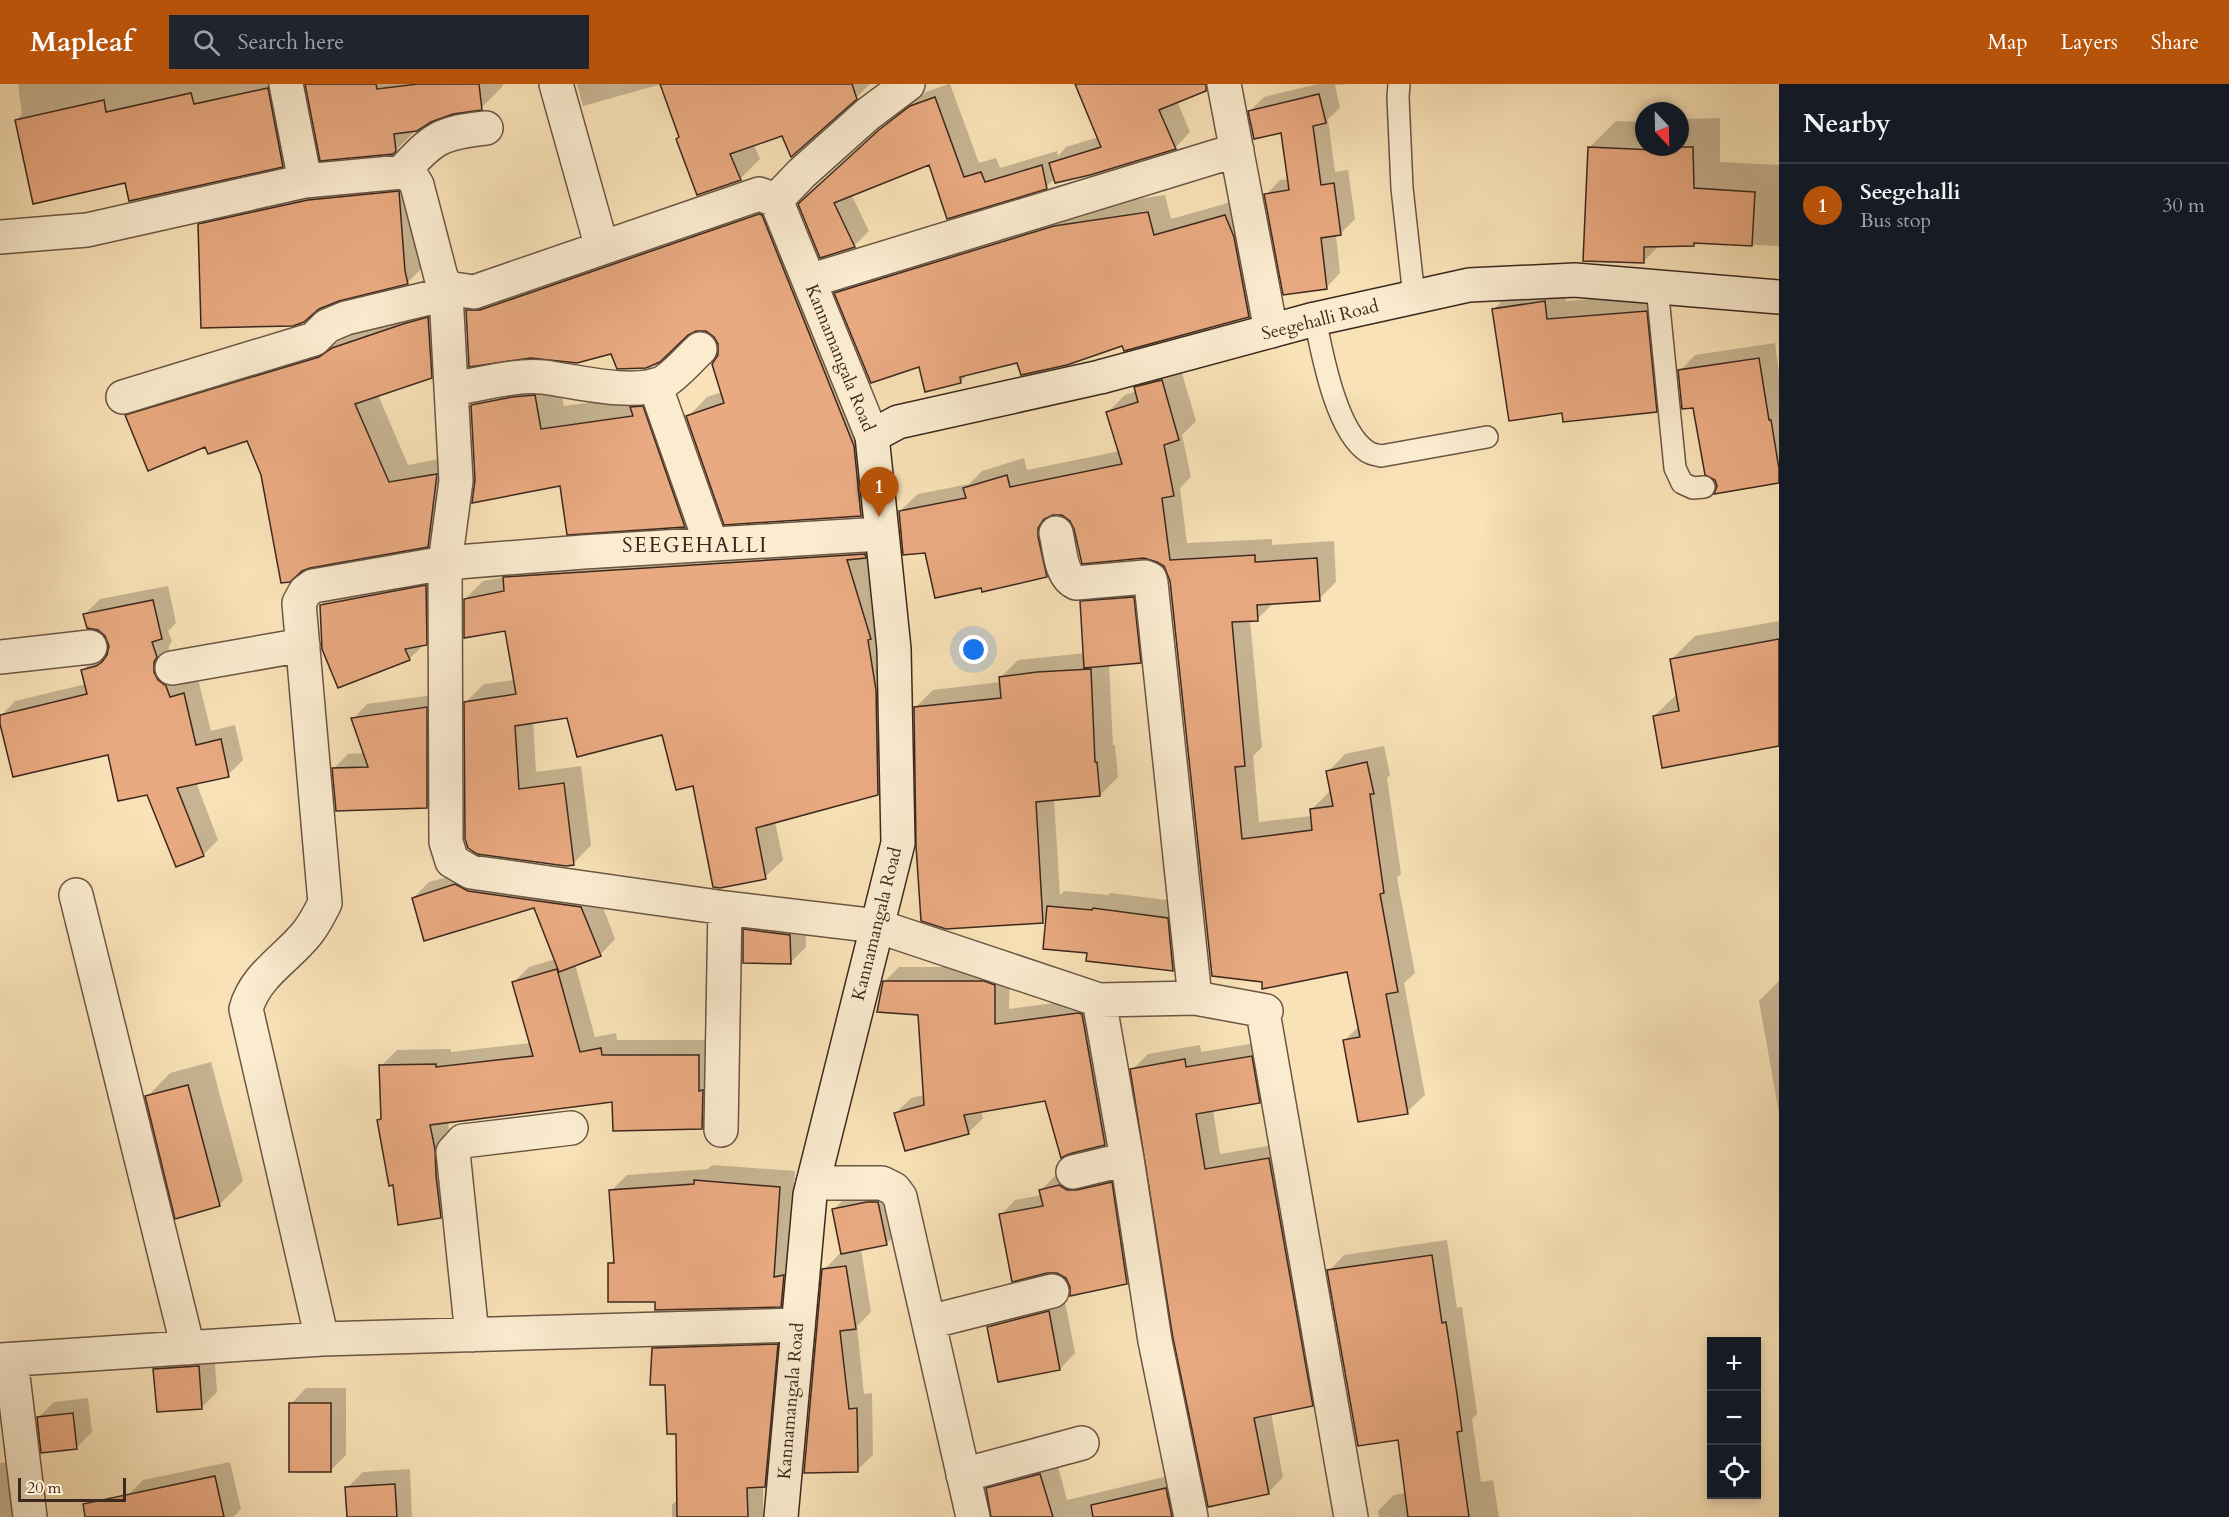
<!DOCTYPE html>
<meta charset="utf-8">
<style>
:root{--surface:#171b24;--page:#20242c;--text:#f1f3f6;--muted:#9ea1a6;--line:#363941;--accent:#b45309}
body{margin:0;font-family:Cardo,serif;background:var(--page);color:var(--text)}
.controls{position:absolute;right:18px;bottom:18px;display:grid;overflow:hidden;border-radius:0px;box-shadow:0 3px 9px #0003}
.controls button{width:54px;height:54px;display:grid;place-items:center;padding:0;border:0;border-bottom:2px solid var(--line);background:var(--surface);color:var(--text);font:30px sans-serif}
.compass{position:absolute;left:1635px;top:18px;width:54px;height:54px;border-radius:50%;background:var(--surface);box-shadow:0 3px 9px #0003;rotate:158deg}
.scale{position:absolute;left:18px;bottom:15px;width:108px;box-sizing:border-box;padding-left:6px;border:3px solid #3c281e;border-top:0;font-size:16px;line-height:21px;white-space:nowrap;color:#3c281e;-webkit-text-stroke:4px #fbecd0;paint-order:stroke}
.you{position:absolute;left:974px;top:566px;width:21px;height:21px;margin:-15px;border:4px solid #fff;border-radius:50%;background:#1a73e8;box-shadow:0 0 0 9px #1a73e833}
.badge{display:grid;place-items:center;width:39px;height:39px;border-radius:50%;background:var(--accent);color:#fff;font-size:20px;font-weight:700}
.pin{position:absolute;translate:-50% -50px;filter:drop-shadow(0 2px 3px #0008)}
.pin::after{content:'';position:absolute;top:32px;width:21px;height:18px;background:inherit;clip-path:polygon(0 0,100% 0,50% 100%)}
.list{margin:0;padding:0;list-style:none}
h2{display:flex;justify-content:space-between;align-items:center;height:78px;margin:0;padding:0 24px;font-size:26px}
h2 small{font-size:20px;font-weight:400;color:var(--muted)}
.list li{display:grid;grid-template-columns:39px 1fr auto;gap:18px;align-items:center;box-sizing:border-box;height:84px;padding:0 24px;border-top:2px solid var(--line)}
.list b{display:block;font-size:22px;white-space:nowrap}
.list p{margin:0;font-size:20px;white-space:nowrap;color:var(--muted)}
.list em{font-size:20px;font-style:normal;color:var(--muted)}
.icon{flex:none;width:33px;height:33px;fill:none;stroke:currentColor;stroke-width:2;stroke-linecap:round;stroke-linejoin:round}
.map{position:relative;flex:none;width:1779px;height:1433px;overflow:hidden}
header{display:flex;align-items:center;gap:36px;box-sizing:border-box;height:84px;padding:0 30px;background:var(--accent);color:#fff}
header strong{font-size:28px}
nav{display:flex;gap:33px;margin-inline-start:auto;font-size:21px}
.search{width:420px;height:54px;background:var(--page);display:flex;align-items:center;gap:15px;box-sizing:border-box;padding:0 21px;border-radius:0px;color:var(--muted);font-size:22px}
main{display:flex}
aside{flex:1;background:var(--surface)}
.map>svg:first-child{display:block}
.shadow{fill:#0003}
.building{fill:#eaaa81;stroke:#3c281e;stroke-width:1.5}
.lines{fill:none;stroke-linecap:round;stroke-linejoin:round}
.lane-casing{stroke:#6b5644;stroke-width:24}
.street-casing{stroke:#6b5644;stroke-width:36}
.secondary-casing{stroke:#3c281e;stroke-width:36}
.lane{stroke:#fbecd0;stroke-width:21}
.street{stroke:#fbecd0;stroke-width:33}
.secondary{stroke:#fbecd0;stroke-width:33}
.labels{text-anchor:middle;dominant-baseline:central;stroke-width:5;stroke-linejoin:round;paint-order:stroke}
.street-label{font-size:18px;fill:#3c281e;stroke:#fbecd0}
.quarter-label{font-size:21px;letter-spacing:1.5px;fill:#3c281e;stroke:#fbecd0}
</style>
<header>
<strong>Mapleaf</strong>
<div class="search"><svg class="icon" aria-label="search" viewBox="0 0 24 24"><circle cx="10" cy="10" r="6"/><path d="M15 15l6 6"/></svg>Search here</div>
<nav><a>Map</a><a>Layers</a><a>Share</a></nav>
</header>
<main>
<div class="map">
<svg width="1779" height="1433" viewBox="0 0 1779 1433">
<rect width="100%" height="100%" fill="#f9e2b7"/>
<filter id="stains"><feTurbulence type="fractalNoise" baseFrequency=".00333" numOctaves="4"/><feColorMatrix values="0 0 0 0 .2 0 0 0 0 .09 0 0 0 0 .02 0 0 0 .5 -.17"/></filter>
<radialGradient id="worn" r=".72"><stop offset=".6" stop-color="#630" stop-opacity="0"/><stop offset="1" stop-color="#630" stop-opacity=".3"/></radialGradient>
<path class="shadow" d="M18 0H293L304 59 282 81 127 97 16 36 22 30Z
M307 0H503V2L481 24 452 29 430 37 416 46 393 69Z
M577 0H870L856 14 783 50 754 61 760 75 740 95 680 52 662 0 583 22Z
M948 0H950L979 79 996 74 1000 84 1057 67 1058 72 1066 63 1099 53 1077 0H1194L1177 17 1190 48 1175 64 1055 94 1046 103 948 133 930 80 851 110 869 147 854 162 815 105 897 30 926 8Z
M1318 0H1351L1335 1 1340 24 1328 35 1335 88 1348 86 1355 135 1340 150 1336 151 1340 189 1326 204 1266 111 1280 96 1289 95 1282 48 1250 27 1264 13Z
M1720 34V78L1779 81V162L1696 158 1694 160 1660 161 1643 178 1589 64 1616 37 1644 38V63H1680V38L1683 35Z
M420 86 430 176 408 198 338 215 319 224 199 141 222 119Z
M780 111 881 411 861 431 688 333 707 313 722 308 720 260 715 252 706 246 696 245 612 268 467 226 487 207Z
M1165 111 1171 135 1242 115 1266 215 1249 232 1123 260 1018 277 969 289 961 298 920 281 836 209 853 192 1072 125Z
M1563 199 1566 217 1665 209 1675 308 1656 327H1564L1493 226 1512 207Z
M446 216 450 275 431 293 378 311 408 381 454 372 446 443 428 461 263 391 248 355 206 361 127 332 145 313 339 255 352 246Z
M1775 259 1779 289V398L1718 401 1694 323 1680 287 1695 271Z
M1179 279 1196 337 1182 351 1191 393 1180 404 1187 459 1272 455V461L1334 457 1336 498 1319 515 1274 519 1257 535 1250 536 1262 663 1253 672 1259 738 1312 732 1311 726 1329 708H1332L1328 688 1345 670 1384 662 1390 691 1387 694 1401 790 1397 794 1415 889 1404 899 1425 1011 1407 1028 1345 956 1359 942 1349 886 1263 903 1171 497 1166 482 1158 476 1076 444 1071 435 1062 430 1055 429 1064 474 1046 492 982 502 926 467 900 427 918 410 969 400 982 387 1024 374 1027 386 1120 367 1108 328 1125 311 1137 307 1136 304 1153 286Z
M558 289 564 322 644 311 708 418 684 442 561 400 476 396 472 321 496 298Z
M883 455 868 470 888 536 895 692 877 710 775 738 783 776 765 793 694 700 663 649 568 632 533 637 536 688 581 682 591 761 574 779 565 781 466 618 484 600 515 596 507 545 465 515 483 497 505 493 523 476Z
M441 487 442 544 409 575 321 521 337 505Z
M1149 498 1156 562 1140 578 1109 580 1113 661H1115L1118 693 1100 711 1054 715 1060 811 1064 807 1108 811 1110 809 1183 818 1188 870 1173 886 1089 868 1047 833 1042 838 915 624 933 606 1001 598V593L1018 576 1085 569 1082 518 1098 502Z
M168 502 176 539 168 547 172 557 169 562 168 572 198 595 211 647 235 641 243 676 228 691 196 698 218 756 203 771 148 709 119 715 107 669 0 633 15 617 86 600 83 586 98 571 109 568 110 561 107 552 85 530 100 515Z
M1779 537V661L1654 632 1678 609 1671 576 1695 552Z
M441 610V708L426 723 334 684 348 670 365 669 353 635 367 620Z
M472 786 597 807 615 855 600 871 575 880 595 953 616 949 617 956H714L717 1028 702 1043 614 1016 448 1037 456 1117 440 1133 394 1099 379 1037 383 1033 381 982 397 966 451 965V968L531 959 514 898 529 883 556 875 535 823 413 814 429 798Z
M760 830 805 835 806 863 790 879 745 846Z
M899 883H999L1010 886 1009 925 1094 914 1120 1044 1105 1060 1046 1015 981 1027 983 1034 968 1049 896 1029 911 1014 924 1011 920 929 884 898Z
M1779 897V1029L1759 917Z
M1267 957 1275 1002 1259 1018 1213 1026 1220 1070 1285 1059 1328 1305 1312 1321 1271 1329 1283 1393 1268 1409 1132 986 1148 970 1200 961 1201 968Z
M211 978 243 1097 219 1121 147 1013 170 989Z
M712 1081 795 1087 789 1178 796 1206 780 1221 657 1216 610 1179 615 1174 611 1107 627 1091 708 1085Z
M1126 1084 1141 1184 1126 1199 1072 1203 1067 1193 1001 1131 1015 1116 1042 1111 1041 1106 1055 1092 1075 1087Z
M894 1103 902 1144 887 1159 861 1165 871 1228 857 1242 864 1310 872 1309 873 1371 857 1386 824 1186 839 1170H843L833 1126 849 1110Z
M1447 1156 1457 1224 1462 1223 1472 1294 1477 1330 1472 1335 1481 1398 1493 1396 1499 1433H1379L1378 1427 1394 1411 1406 1409 1399 1355 1329 1187 1344 1171Z
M1064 1212 1075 1269 1060 1285 989 1243 1004 1227Z
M793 1245 780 1386 763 1402V1433H672V1421L679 1414 678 1348 667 1299 654 1265 670 1249Z
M214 1267 217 1308 202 1323 155 1285 171 1270Z
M306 1304H346V1371L331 1386 291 1320Z
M88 1314 92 1348 76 1364 38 1334 54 1318Z
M1056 1375 1067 1416 1181 1389 1194 1433H993L987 1405 1003 1389Z
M21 1377 28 1433H0V1379Z
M230 1378 241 1425 233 1433H131L127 1412 143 1396Z
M410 1385 412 1433H348L347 1404 363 1388Z"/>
<path class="building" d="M305 0H376L377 5 418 0H479L482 26 453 30 431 38 417 47 394 50 396 67 393 70 320 77Z
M660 0H852L857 15 791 73 782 52 730 70 741 96 697 111 676 55 679 53Z
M1075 0H1206V7L1159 26 1176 65 1090 91 1055 99 1049 79 1101 63Z
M268 4 283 83 129 117 125 99 33 120 15 36 104 16 106 28 191 9 194 20Z
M1319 10 1326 39 1313 42 1321 101 1334 99 1341 151 1321 154 1327 205 1283 211 1264 110 1289 106 1281 49 1254 55 1248 27Z
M935 13 964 93 981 88 985 98 1042 81 1047 105 947 135 929 81 834 119 855 163 820 174 798 120 880 45 910 22Z
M1588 63 1654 66V63H1693L1694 104 1755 108 1752 162 1694 159V162L1644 163V179L1583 177Z
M399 107 405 187 408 200 339 217 319 225 304 238 293 242 201 244 198 140 308 116Z
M1148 128 1154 151 1225 131 1234 153 1249 233 1124 267 1122 262 1067 281 1021 291 1017 279 960 293 961 299 925 308 919 283 871 299 834 209 1054 142Z
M759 130 762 131 854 362 861 432 724 441 686 332 724 319 712 280 718 271V260L714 253 706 247H696L688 251 660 278 646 284 617 285 611 270 577 279 531 274 469 283 466 226H480Z
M1545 217 1547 235 1647 227 1657 328 1563 338 1562 329 1509 337 1492 225Z
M428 233 432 294 355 320 389 398 437 390 428 463 310 484 302 487 290 498 281 499 261 391 247 357 208 370 205 363 148 387 125 331 319 273 332 264 403 240Z
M1759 274 1769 336H1771L1779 385V399L1714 410 1717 402 1715 396 1705 391 1693 324 1682 325 1678 286Z
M1162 296 1179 356 1164 361 1174 412 1162 414 1170 476 1255 471V478L1317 474 1320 517 1257 521 1258 537 1232 538 1245 682 1235 683 1242 755 1312 746 1310 725 1333 722 1326 687 1367 678 1374 710H1370L1384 809 1380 810 1398 908 1386 910 1408 1030 1358 1038 1343 956 1360 953 1347 888 1262 905V898L1212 892 1170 497 1164 482 1157 478 1144 474 1082 480 1074 445 1070 437 1062 431H1053L1044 435 1038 444V453L1047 493 982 508 981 504 935 514 925 469 903 471 899 427 966 414 963 404 1007 391 1010 403 1122 380 1106 328 1138 318 1134 303Z
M535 311 541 345 633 332 630 323 643 322 685 443 567 451 560 402 472 419 475 396 471 321 512 313Z
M865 470 866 474 847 476 871 555 868 556 876 606 878 711 756 744 766 795 720 804 713 803 693 702 676 706 662 651 577 673 567 634 515 642 519 705 564 699 574 781 566 782 477 770 468 764 465 755 464 618 516 610 505 547 464 554V515L504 507 503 493Z
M426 501 427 561 405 565 410 576 338 604 322 565 320 521Z
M1134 513 1141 579 1084 584 1080 517Z
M153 516 162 555 152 558 157 573 154 578V588L158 596 166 602 170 613 184 609 196 661 221 655 229 693 177 704 204 772 176 783 147 711 118 717 108 671 13 693 0 640V631L87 610 81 586 96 582 102 578 107 571 109 562 105 552 98 546 87 544 83 530Z
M1779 555V662L1662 684 1653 632 1679 627 1670 575Z
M1091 585 1095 678H1097L1100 712 1036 718 1043 839 946 845 921 837 916 762 914 623 1001 614 999 593 1037 588Z
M427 623V724L336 727 332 684 368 683 351 634Z
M455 800 468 807 581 823 601 872 559 888 534 824 424 857 412 814Z
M1047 822 1092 826 1093 824 1168 834 1173 887 1086 877 1087 869 1043 865Z
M743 845 790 851 791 880 743 879Z
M557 885 580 968 601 964 602 971H699V1007L703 1006 702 1045 613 1047 612 1018 430 1041 435 1065 436 1092 441 1134 398 1141 393 1101 389 1102 377 1036 381 1035 379 981 436 980V983L533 972 512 898Z
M883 897H984L995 901V940L1078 929 1082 930 1105 1061 1069 1070 1061 1074 1045 1017 964 1031 969 1050 905 1067 894 1029 924 1021 918 931 877 928Z
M1252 972 1260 1019 1196 1030 1205 1085 1269 1074 1313 1322 1254 1334 1269 1410 1208 1423 1173 1254 1130 985 1185 975 1186 983Z
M188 1001 220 1122 175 1135 145 1012Z
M694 1096 780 1103 774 1193 784 1191 781 1223 655 1226V1218H608V1179H614L609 1106 694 1100Z
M1112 1098 1127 1200 1070 1212V1203L1066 1194 1057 1189H1047L1012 1198 999 1130 1043 1122 1039 1106 1059 1101 1067 1106H1077Z
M867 1118H878L887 1161 841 1170 832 1125Z
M1432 1171 1442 1239 1446 1238 1457 1310 1462 1347 1457 1348 1469 1433H1408L1398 1356 1358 1362 1327 1186Z
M846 1182 856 1245 840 1247 849 1325 857 1324 858 1388 804 1389 822 1185Z
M1049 1227 1060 1286 998 1298 987 1243Z
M778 1260 765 1403 747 1404 748 1433H677L676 1350H667L665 1301H650L652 1264Z
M199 1282 202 1325 157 1328 153 1285Z
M289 1319H331V1388H289Z
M73 1329 77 1365 41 1369 37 1333Z
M1040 1390 1053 1433H991L986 1404Z
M215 1392 224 1433H85L83 1420Z
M395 1400 397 1433H347L345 1403Z
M1166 1404 1172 1433H1093L1091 1421Z"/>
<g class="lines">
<defs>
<path id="lane" d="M1399 0 1398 13 1402 104 1414 213
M1657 203 1675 384 1682 399 1693 404 1704 403
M1315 235C1322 269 1336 348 1368 368 1371 370 1377 371 1381 372L1487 353"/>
<path id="street" d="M286 0 305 97
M556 0 602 164
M1224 0 1271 247
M402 88C434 54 439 49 486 44
M776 116 872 352
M776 116 802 89 868 30 908 0
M0 153 87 146 305 97 402 88 412 93 417 101 441 193 447 204 474 208 759 110 776 116
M809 197 1237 66
M447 204 446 210 456 397 445 479 446 758 452 777 471 788 725 824 877 842 1099 916 1195 914 1266 927 1263 928 1351 1433
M655 301 711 460
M451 305C479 301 515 290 543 293 575 297 632 312 662 299 675 292 689 275 700 265
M123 313 314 255 327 242 346 234 446 210
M1056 449C1060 464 1060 492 1076 499L1145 493 1150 495 1151 499 1195 914
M0 573 90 563
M172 584 303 561
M76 811 188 1264
M1099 916 1127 1075 1155 1257 1191 1433
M721 1046 725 824
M1073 1088 1127 1075
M813 1099H882L894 1105 900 1113 973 1433
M929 1238 1052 1207
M472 1251 453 1068 463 1057 571 1044
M322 1255 246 925C255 891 288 874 308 848 315 839 320 829 325 819L299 519 305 508 313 502 445 479 583 468 881 450
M0 1276 322 1255 798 1241
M11 1276 30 1433
M963 1391 1082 1359"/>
<path id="secondary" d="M781 1433 810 1111 898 759 894 565 872 352 898 338 1100 293 1315 235 1469 201 1575 196 1779 213"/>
</defs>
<use href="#lane" class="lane-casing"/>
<use href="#street" class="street-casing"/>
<use href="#secondary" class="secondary-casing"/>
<use href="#lane" class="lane"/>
<use href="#street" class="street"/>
<use href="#secondary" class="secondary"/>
</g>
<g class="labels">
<g class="street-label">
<text transform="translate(1320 236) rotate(-14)">Seegehalli Road</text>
<text transform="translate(840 274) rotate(68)">Kannamangala Road</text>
<text transform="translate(877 840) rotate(-76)">Kannamangala Road</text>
<text transform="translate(791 1317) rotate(-85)">Kannamangala Road</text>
</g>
<g class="quarter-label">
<text x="695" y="461">SEEGEHALLI</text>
</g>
</g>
<rect width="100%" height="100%" filter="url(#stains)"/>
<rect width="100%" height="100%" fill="url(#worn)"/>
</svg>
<div class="controls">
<button>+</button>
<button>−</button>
<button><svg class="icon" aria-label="locate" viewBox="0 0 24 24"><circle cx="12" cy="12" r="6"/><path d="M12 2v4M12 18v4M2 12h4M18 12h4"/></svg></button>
</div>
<svg class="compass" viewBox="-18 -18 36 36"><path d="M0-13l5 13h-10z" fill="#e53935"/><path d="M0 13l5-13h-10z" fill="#9ea1a6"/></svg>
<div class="scale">20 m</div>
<div class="you"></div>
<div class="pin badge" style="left:879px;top:433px">1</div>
</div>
<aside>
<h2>Nearby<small></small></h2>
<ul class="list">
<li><span class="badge">1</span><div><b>Seegehalli</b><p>Bus stop</p></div><em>30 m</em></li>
</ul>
</aside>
</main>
